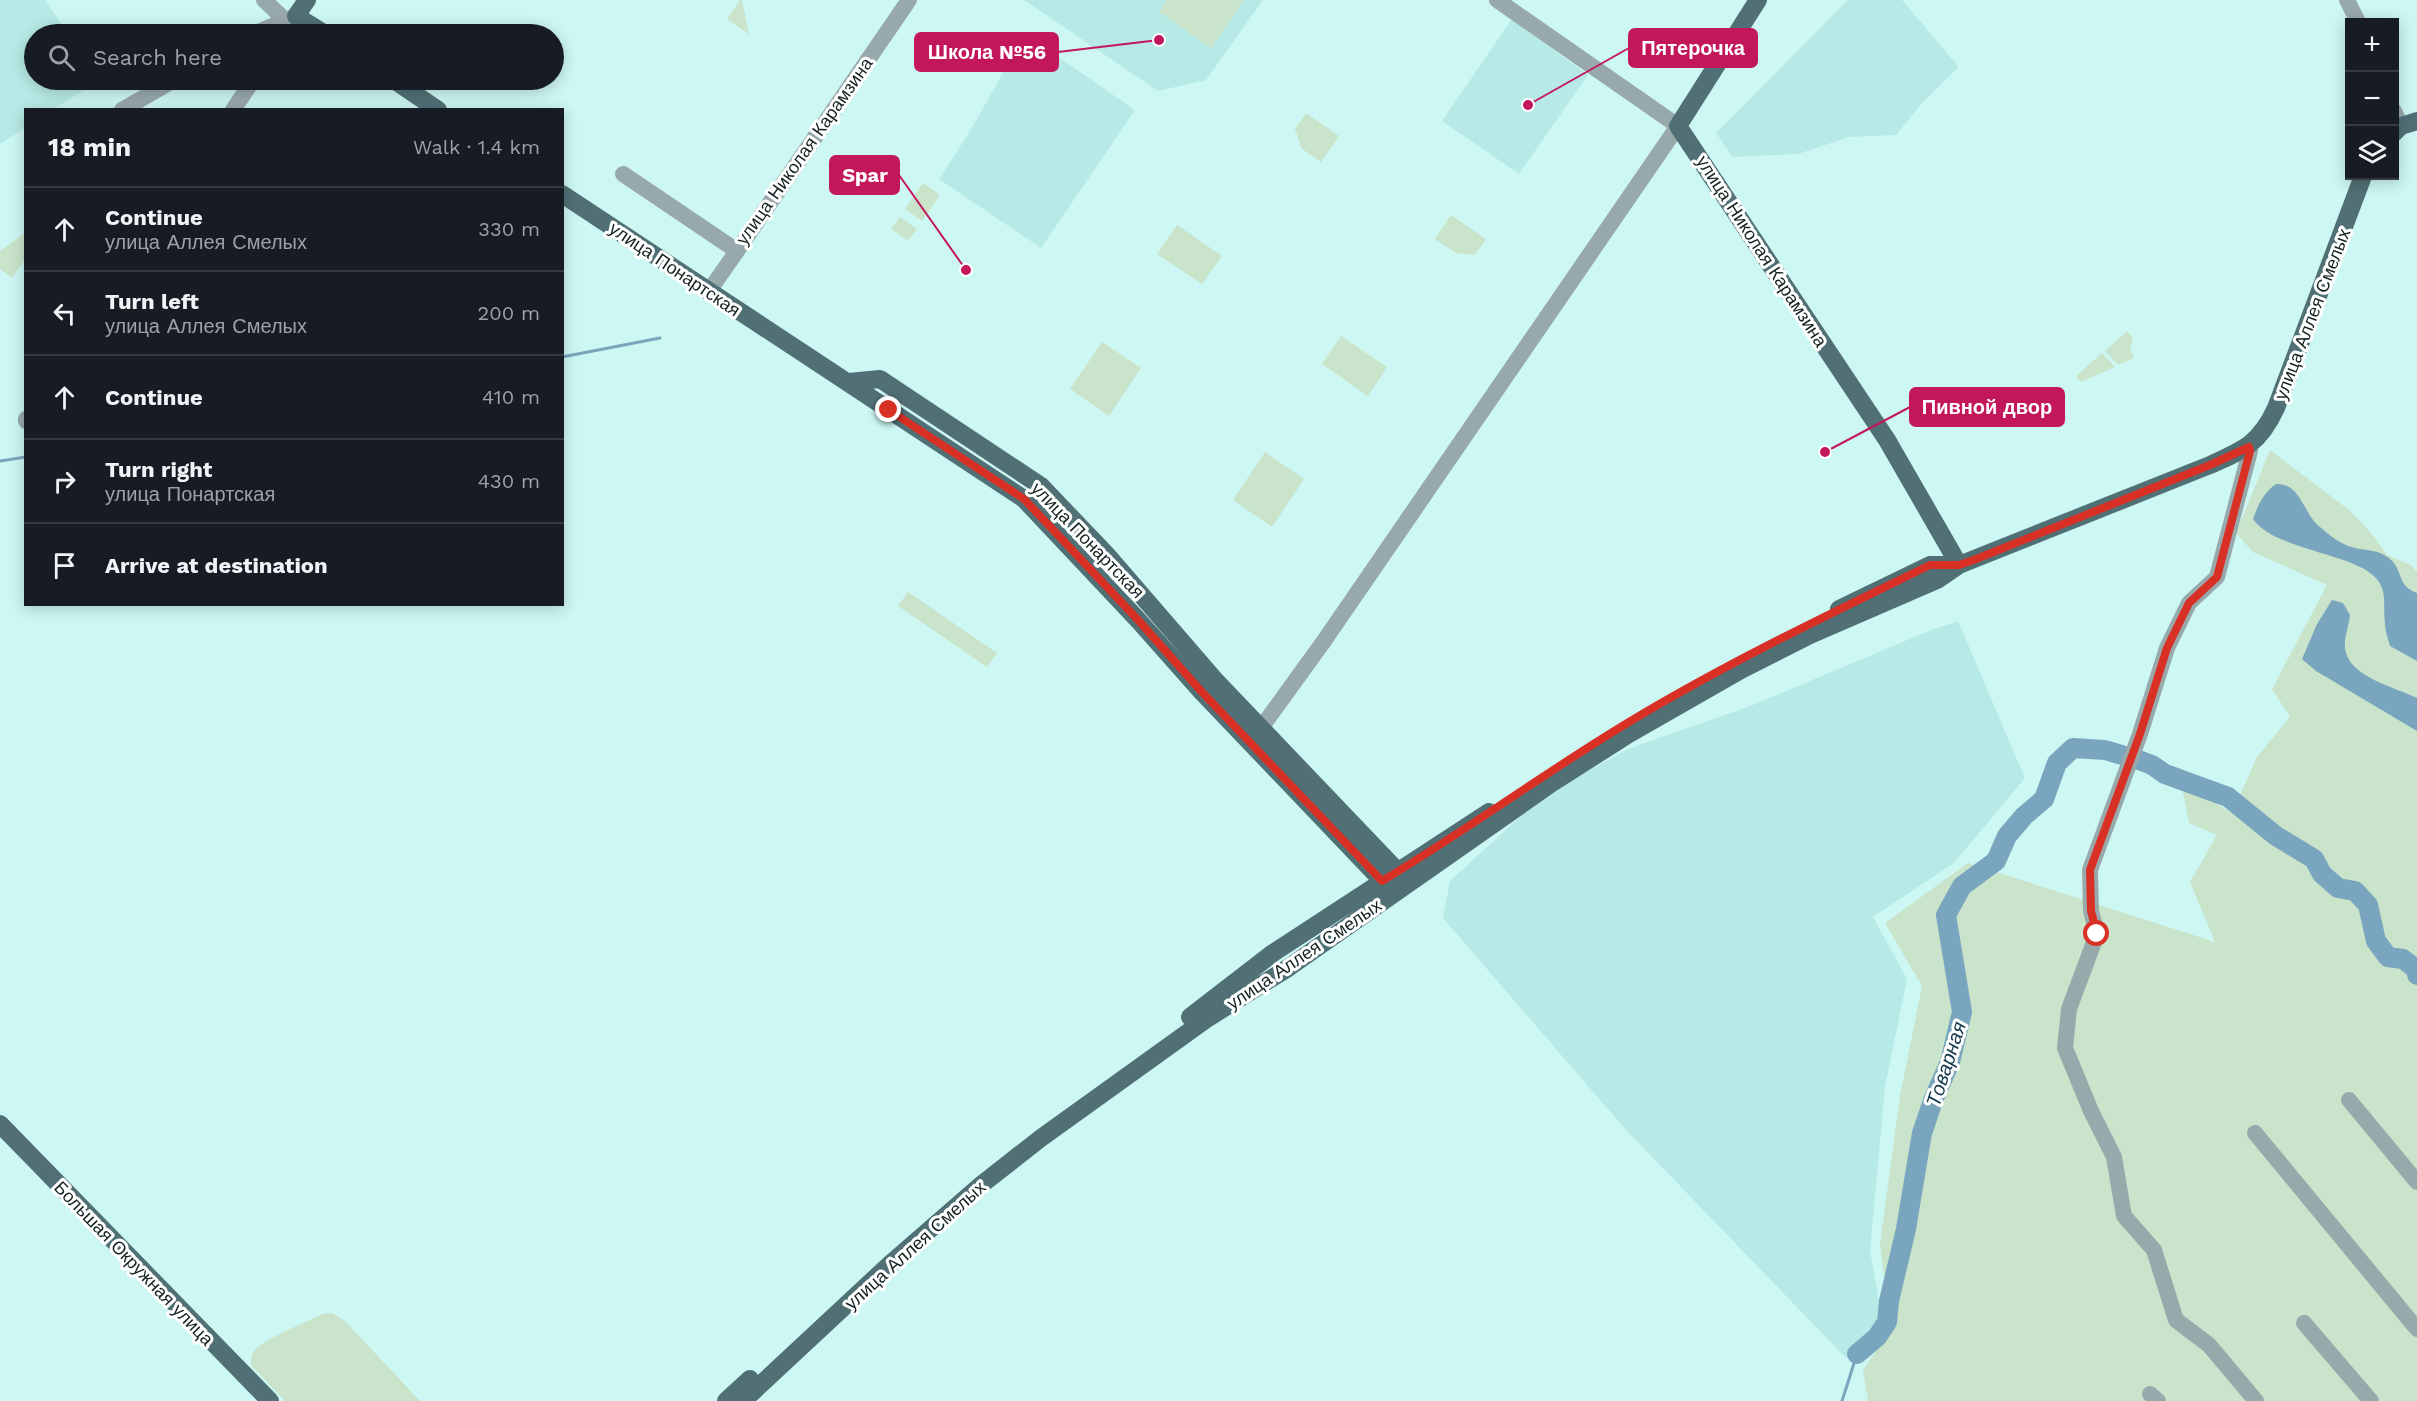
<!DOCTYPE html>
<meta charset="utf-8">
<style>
:root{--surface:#171b24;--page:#20242c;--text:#f1f3f6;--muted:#9ea1a6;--line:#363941}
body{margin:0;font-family:"Work Sans",sans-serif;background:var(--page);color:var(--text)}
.controls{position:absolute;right:18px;top:18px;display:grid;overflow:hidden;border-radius:0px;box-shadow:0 3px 15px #0003}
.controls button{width:54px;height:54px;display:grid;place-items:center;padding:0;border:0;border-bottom:2px solid var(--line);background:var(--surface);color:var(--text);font:30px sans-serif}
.stop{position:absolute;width:18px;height:18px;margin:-14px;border:4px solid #d93025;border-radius:50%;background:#fff}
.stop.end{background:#d93025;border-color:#fff;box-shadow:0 2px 6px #0008}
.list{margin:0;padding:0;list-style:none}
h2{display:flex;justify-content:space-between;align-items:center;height:78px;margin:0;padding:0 24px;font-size:26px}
h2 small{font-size:20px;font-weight:400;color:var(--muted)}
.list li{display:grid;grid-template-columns:39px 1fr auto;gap:18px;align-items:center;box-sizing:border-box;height:84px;padding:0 24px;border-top:2px solid var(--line)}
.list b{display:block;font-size:22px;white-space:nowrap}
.list p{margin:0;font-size:20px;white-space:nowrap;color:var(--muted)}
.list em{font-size:20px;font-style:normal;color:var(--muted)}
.icon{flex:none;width:33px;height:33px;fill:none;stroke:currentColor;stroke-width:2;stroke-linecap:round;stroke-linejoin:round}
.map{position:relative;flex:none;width:2417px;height:1401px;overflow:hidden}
.search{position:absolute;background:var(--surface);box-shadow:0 3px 15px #0003;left:24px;top:24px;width:540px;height:66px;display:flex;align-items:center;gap:15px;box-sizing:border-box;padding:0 21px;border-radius:33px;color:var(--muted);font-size:22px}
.panel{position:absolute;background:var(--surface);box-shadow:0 3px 15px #0003;left:24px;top:108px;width:540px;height:498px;border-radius:0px}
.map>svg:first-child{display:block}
.built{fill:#b7eae6}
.green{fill:#c9e4cb}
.water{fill:#79a6be}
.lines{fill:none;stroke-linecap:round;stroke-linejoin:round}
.stream{stroke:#79a6be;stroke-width:3}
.river{stroke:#79a6be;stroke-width:20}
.minor{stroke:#98a9ac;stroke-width:16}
.major{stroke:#517076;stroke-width:18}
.route{stroke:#d93025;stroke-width:8}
.labels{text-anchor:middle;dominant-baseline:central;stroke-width:6;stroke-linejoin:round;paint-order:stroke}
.street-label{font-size:18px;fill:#132322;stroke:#fff}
.water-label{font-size:20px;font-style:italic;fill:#12394c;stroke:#fff}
.leader{fill:none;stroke:#c2185b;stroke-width:2}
.callout-dot{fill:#c2185b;stroke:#fff;stroke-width:2}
.callout{fill:#c2185b;stroke:#c2185b;stroke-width:2}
.callout-label{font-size:20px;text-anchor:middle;font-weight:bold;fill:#fff}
</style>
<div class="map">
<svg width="2417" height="1401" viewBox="0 0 2417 1401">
<rect width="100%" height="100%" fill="#cdf7f3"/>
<path class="built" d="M0 0H45L68 34H34V80L98 81 54 109 26 110 25 128 0 144Z
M1024 0H1263L1206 80 1158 91Z
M1848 0H1902L1959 67 1922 103 1896 135 1849 137 1798 154 1733 157 1716 133Z
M1512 19 1588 75 1519 174 1442 121Z
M1025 34 1135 110 1041 248 939 179 969 133Z
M1958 621 2025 778 1954 863 1873 917 1907 979 1885 1087 1870 1251 1882 1317 1846 1358 1626 1130 1443 918 1450 881 1542 797 1628 749 1753 705 1931 630Z"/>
<path class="green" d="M740 0H742L749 34 727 19Z
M1167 0H1244L1211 48 1159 12Z
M1306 113 1339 136 1321 162 1302 149 1295 129Z
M923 183 940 195 922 221 905 209Z
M1451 215 1486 239 1475 255 1456 253 1435 239Z
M900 217 917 229 908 241 891 229Z
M1177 225 1222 256 1202 284 1157 254Z
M25 233V259L12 278 0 269V251Z
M2127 331 2133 338 2130 348 2134 358 2118 365 2105 351Z
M1341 336 1387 367 1368 396 1322 364Z
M1102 342 1141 368 1109 416 1070 389Z
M2102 353 2115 367 2081 382 2076 376Z
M2270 450 2349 510 2372 534 2387 555 2411 565 2417 572V1401H1868L1863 1370 1891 1329 1880 1244 1900 1096 1922 986 1885 923 1968 863 2215 942 2190 882 2217 835 2189 823 2181 783 2232 813 2257 757 2290 717 2272 689 2327 585 2253 552 2236 533Z
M1265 452 1304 479 1272 527 1233 500Z
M908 592 997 653 987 667 898 606Z
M332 1313 345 1321 420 1401H285L251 1365C251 1360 251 1356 254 1351 261 1340 309 1321 323 1314Z"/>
<path class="water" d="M2276 484C2301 483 2303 514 2320 527 2328 534 2337 541 2346 545 2361 552 2376 547 2390 559 2404 571 2396 585 2417 593V661L2390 646C2388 638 2385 631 2385 623 2383 610 2387 594 2379 582 2361 553 2276 552 2253 519 2258 505 2264 492 2276 484Z
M2332 600 2343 603 2350 615C2349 625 2344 638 2345 648 2348 677 2395 687 2417 698V731L2316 671 2302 659 2317 624Z"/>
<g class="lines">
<path class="stream" d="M562 357 660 338
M0 461 26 457
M1842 1401 1857 1354"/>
<path class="river" d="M2136 759 2152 765 2165 774 2228 797 2276 836 2314 859 2322 874 2338 888 2355 891 2368 905 2376 941 2388 957 2403 959 2417 970V975
M1857 1354 1877 1337 1887 1322 1889 1301 1906 1229 1922 1133 1934 1098 1950 1062 1962 1012 1946 915 1962 886 1996 861 2007 836 2024 816 2044 799 2057 763 2073 748 2105 750 2122 755"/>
<path class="minor" d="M264 0 285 20
M2347 0 2358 22
M253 34 296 16
M122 110 174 80
M233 110 253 80
M2394 111 2401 126
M623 174 737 251 909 0
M709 291 737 251
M26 419V421
M2249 447 2250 451 2217 577 2189 603 2167 648 2140 734 2090 870 2091 911 2097 934 2069 1009 2065 1048 2091 1111 2114 1157 2124 1216 2154 1250 2176 1320 2209 1345 2256 1401
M1261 728 1324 641 1678 126 1497 0
M2349 1100 2417 1182
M2255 1133 2417 1329
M2304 1323 2371 1401
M2150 1394 2158 1401"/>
<path class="major" d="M307 0 296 16 325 34
M1758 0 1678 126 1887 440 1959 565
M394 80 438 110
M2394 133 2401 126 2417 121
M562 194 1024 499 1139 621 1201 691 1389 888
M849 382 880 379 1041 486 1106 554 1214 679 1406 880
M1839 609 1930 565H1959
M1190 1017 1273 953 1489 812
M0 1124 270 1401
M726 1401 750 1379
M743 1401 889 1265 981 1185 1041 1138 1208 1018 1288 968 1552 783 1629 734 1741 670 1810 635 1937 580 1959 565 2210 465C2244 450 2260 443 2276 408L2363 176"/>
</g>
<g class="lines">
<path class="route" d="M889 410 1024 499 1139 621 1201 691 1382 881C1469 829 1551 768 1639 716 1733 660 1832 613 1930 565H1959L1971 561 2210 465 2249 447 2250 451 2217 577 2189 603 2167 648 2140 734 2090 870 2091 911 2097 934"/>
</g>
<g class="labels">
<g class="street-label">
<text transform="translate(804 151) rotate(-55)">улица Николая Карамзина</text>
<text transform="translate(1762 251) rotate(57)">улица Николая Карамзина</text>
<text transform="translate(675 269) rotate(34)">улица Понартская</text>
<text transform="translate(2312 314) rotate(-69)">улица Аллея Смелых</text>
<text transform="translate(1088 540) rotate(46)">улица Понартская</text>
<text transform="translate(1304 954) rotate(-34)">улица Аллея Смелых</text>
<text transform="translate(915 1245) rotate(-42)">улица Аллея Смелых</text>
<text transform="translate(134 1263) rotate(46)">Большая Окружная улица</text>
</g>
<g class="water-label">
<text transform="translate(1946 1064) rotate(-72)">Товарная</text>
</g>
</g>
<path class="leader" d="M1528 105L1629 48M1159 40L1058 52M966 270L899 175M1825 452L1910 407"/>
<g class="callout-dot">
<circle cx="1528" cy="105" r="6"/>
<circle cx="1159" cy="40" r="6"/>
<circle cx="966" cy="270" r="6"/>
<circle cx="1825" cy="452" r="6"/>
</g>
<g class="callout">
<rect x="1629" y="29" width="128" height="38" rx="6"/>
<rect x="915" y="33" width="143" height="38" rx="6"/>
<rect x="830" y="156" width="69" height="38" rx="6"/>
<rect x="1910" y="388" width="154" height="38" rx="6"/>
</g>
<g class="callout-label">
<text x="1693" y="55">Пятерочка</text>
<text x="987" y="59">Школа №56</text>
<text x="865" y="182">Spar</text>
<text x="1987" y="414">Пивной двор</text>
</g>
</svg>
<div class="controls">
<button>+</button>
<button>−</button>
<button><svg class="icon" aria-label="layers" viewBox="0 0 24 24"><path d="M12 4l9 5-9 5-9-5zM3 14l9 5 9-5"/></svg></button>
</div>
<div class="stop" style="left:2097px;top:934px"></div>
<div class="stop end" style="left:889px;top:410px"></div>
<div class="search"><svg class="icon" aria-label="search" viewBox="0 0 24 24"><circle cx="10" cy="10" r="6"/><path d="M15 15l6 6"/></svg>Search here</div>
<section class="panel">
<h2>18 min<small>Walk · 1.4 km</small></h2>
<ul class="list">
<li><svg class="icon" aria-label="ahead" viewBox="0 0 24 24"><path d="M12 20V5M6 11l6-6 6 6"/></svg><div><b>Continue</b><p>улица Аллея Смелых</p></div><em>330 m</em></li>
<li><svg class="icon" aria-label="left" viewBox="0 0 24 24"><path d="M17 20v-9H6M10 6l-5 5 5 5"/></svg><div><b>Turn left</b><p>улица Аллея Смелых</p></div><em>200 m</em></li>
<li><svg class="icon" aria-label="ahead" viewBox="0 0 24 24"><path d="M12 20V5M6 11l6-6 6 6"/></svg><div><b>Continue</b></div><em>410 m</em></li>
<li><svg class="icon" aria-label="right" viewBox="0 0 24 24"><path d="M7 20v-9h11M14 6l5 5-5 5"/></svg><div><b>Turn right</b><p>улица Понартская</p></div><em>430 m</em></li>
<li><svg class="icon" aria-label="arrive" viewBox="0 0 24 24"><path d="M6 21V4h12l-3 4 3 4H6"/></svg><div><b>Arrive at destination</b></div></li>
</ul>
</section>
</div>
